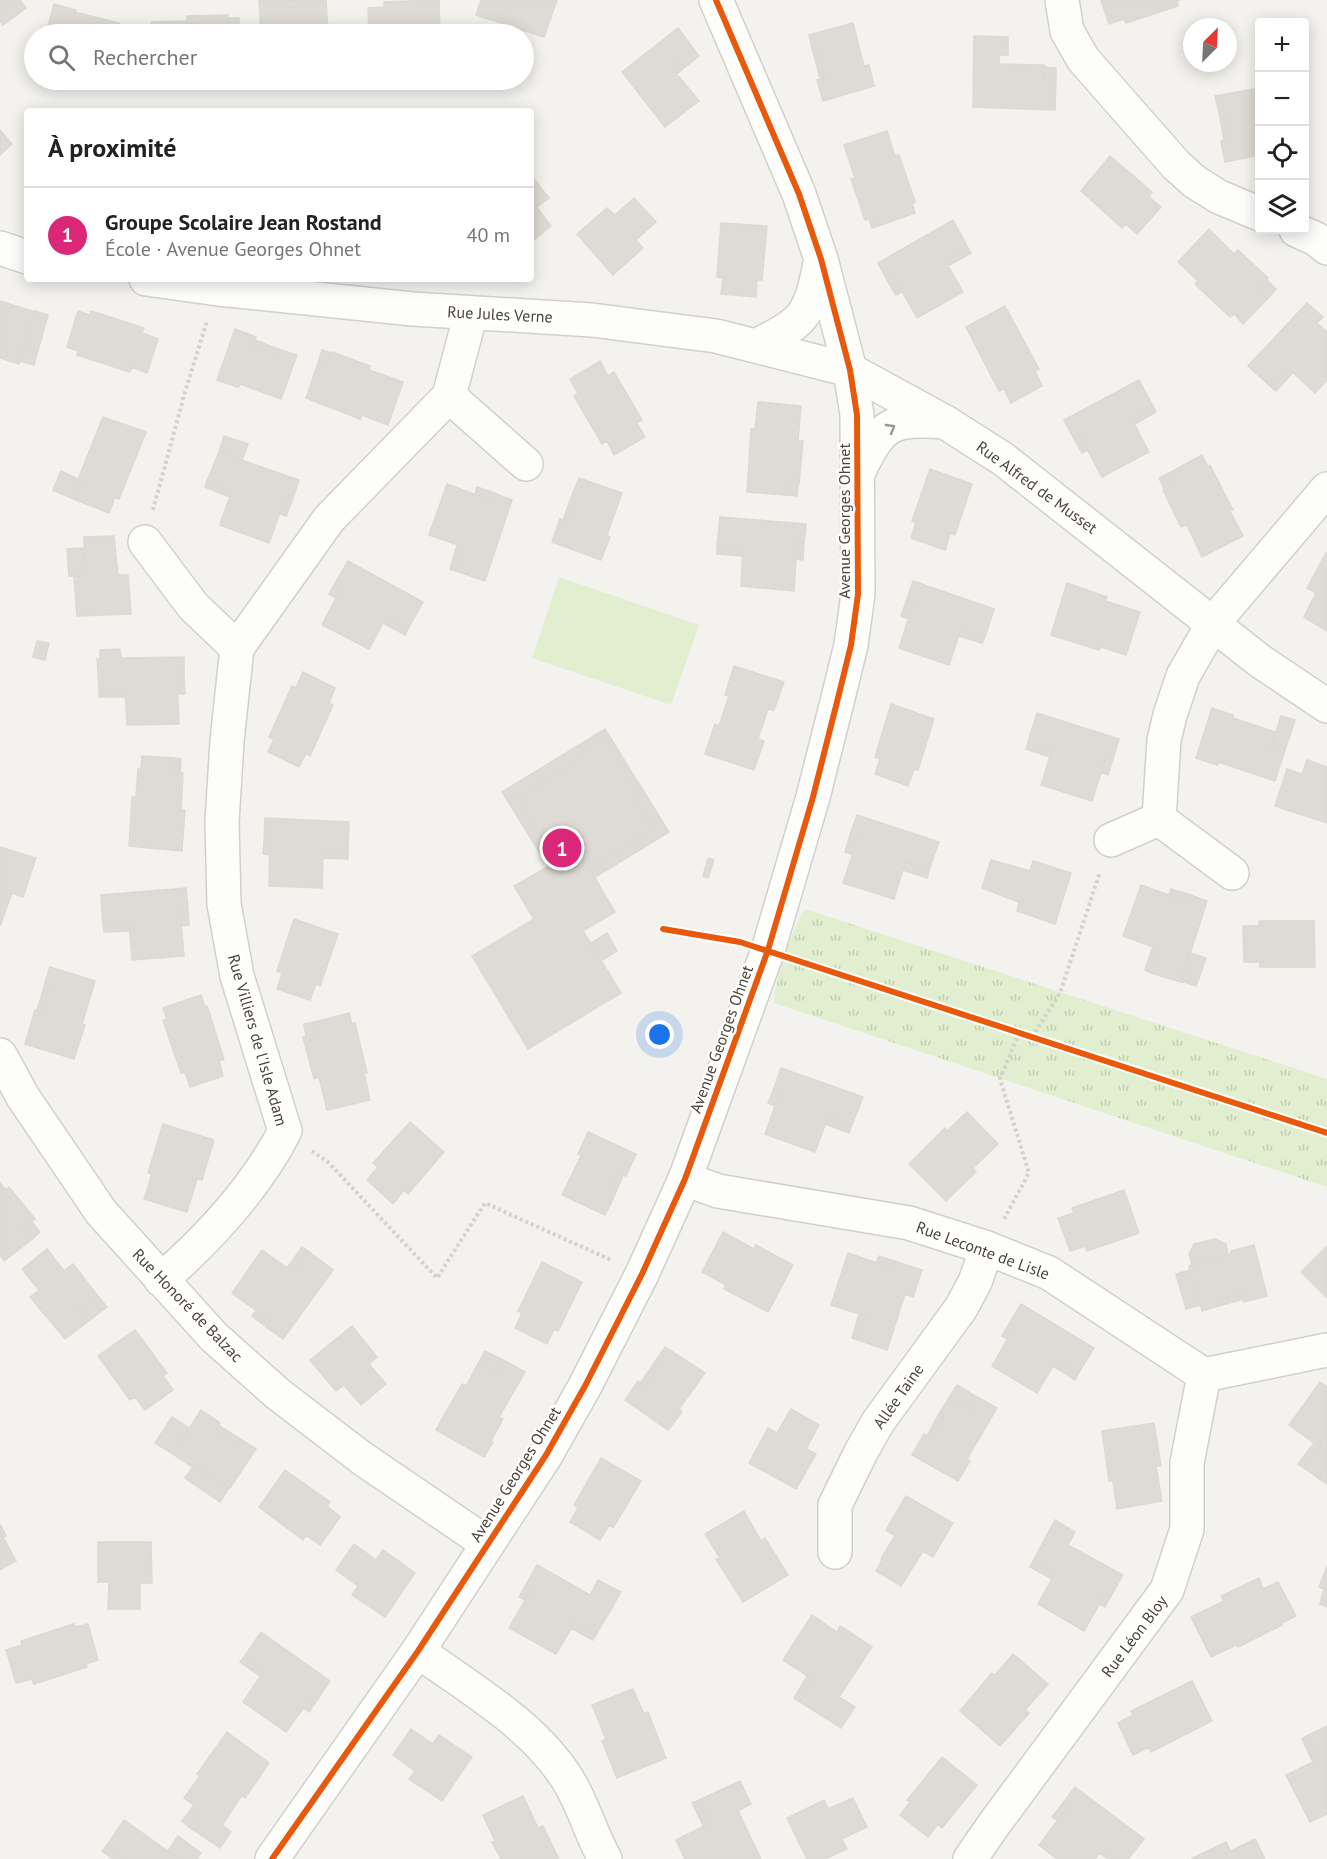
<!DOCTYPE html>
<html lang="fr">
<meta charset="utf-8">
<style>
:root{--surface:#fff;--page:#f2f2f2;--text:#222;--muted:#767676;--line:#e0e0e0;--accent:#db2777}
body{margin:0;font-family:"PT Sans",sans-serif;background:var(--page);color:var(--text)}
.controls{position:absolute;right:18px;top:18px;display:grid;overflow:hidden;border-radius:6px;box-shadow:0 3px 15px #0003}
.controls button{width:54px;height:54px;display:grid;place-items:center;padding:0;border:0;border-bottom:2px solid var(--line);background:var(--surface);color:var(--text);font:30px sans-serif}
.compass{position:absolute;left:1183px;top:18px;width:54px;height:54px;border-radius:50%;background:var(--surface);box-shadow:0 3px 15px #0003;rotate:24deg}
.you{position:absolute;left:660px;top:1035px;width:21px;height:21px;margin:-15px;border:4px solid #fff;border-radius:50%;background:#1a73e8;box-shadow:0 0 0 9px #1a73e833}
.badge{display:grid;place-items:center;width:39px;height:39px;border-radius:50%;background:var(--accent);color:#fff;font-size:20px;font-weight:700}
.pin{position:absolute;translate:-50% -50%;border:3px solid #fff;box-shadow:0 2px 6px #0006}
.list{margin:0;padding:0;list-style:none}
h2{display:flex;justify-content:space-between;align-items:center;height:78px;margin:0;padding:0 24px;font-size:26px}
h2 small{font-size:20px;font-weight:400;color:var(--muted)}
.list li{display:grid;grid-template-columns:39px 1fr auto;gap:18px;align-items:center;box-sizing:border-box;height:96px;padding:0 24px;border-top:2px solid var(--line)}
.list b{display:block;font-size:22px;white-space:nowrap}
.list p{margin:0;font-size:20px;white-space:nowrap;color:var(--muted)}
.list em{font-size:20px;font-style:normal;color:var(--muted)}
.icon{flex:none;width:33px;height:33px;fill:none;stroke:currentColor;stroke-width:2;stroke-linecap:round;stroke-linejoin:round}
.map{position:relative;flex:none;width:1327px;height:1859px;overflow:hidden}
.search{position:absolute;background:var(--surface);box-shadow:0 3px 15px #0003;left:24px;top:24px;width:510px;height:66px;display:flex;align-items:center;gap:15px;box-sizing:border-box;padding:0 21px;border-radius:33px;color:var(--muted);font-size:22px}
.panel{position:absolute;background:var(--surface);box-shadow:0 3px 15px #0003;left:24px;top:108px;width:510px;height:174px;border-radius:6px}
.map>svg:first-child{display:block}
.grass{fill:url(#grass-tufts)}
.garden{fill:#e1eecf}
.building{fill:#dedbd6;stroke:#dcd9d4;stroke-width:1.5}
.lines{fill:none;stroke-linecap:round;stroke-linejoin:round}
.minor-casing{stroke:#d2d0cb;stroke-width:36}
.tertiary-casing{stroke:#d2d0cb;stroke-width:36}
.path{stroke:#d3d2cc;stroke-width:4;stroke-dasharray:3 3;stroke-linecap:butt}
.minor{stroke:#fdfdfc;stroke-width:33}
.tertiary{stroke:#fdfdfc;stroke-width:33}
.cycleway-casing{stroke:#fff;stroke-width:10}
.cycleway{stroke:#e8590c;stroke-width:6}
.oneway{stroke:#9b9791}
.labels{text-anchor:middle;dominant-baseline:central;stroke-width:5;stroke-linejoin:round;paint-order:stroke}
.street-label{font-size:16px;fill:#4b4439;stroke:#fff}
</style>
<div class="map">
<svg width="1327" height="1859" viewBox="0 0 1327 1859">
<defs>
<pattern id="grass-tufts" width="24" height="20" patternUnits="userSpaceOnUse" patternTransform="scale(1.5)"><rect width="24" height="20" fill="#e1eecf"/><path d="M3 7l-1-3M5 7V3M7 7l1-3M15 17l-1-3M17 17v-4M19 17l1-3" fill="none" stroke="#c3cdb2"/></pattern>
</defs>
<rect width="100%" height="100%" fill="#f4f2ee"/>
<path class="grass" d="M805 909 1327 1079V1187L774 1003C777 970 789 937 805 909Z"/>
<path class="garden" d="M559 577 699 625 671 705 532 658Z"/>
<path class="building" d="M0 0H20L26 8 3 25 0 21Z
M259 0H281V8L309 6V0H326L328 34H261Z
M309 0V6L281 8V1Z
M439 0 440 34H369L368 8 384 7V2Z
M481 0H557L544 37 476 15Z
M1101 0H1180L1177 1 1178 6 1126 23 1124 19 1109 24Z
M54 4 76 10 73 19 101 26 102 19 119 23 116 34H46Z
M75 12 102 19 101 26 73 19Z
M228 15V30H239V34H151V22L187 21V16Z
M228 18H239V30H228Z
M853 23 864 66 869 65 874 86 823 101 817 80 825 77 818 50 813 52 809 35Z
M678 28 699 56 685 67 679 60 671 67 699 101 665 127 622 72Z
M974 36 1008 37V55H999V64L1044 65V78L1056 79 1055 110 973 107Z
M818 50 825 77 820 78 813 52Z
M679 60 685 67 677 74 671 67Z
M1044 67 1056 68V79L1044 78Z
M1260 88V155L1225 162 1221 141 1230 139 1224 111 1219 113 1215 96Z
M1224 111 1230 139 1224 140 1219 113Z
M0 130 12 144 0 155Z
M887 131 895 156 899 155 915 202 912 204 915 213 881 225 878 216 865 220 851 179 855 178 844 145Z
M1110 156 1152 192 1149 197 1161 207 1137 234 1126 224 1122 228 1081 191Z
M531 175 549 198 537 207 531 200Z
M634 198 656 222 636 240 643 248 613 275 577 234 607 208 615 215Z
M531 200 551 226 534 240 531 236Z
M878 216 881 225 872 228 869 219Z
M953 220 967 246 944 259 963 292 917 318 894 277 887 280 878 263Z
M721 223 767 226 762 280H757L756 297 721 294 723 278 717 277Z
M1209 229 1234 254 1238 250 1268 278 1258 288 1269 297 1243 324 1234 314 1230 317 1195 284 1198 281 1178 262Z
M967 246 971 253 948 266 944 259Z
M894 277 902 292 896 295 887 280Z
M1267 280 1276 289 1269 297 1258 288Z
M0 301 35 312 19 364 0 358Z
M1307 303 1323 317 1317 323 1327 332V380L1315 393 1288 368 1270 386 1248 366Z
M1005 306 1039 369 1035 371 1042 386 1011 403 1004 389 999 391 966 327Z
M35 311 48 315 34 365 20 361Z
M78 311 90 315 91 311 144 328 142 333 158 339 147 373 132 367 130 372 77 355 78 351 67 347Z
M235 329 256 337 253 346 279 356 281 350 297 355 281 399 240 384 238 387 217 380Z
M255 340 281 350 279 356 253 346Z
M322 350 331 353 326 366 318 363Z
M332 352 370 366 369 370 403 382 388 425 362 415 360 419 306 398 318 363 326 366Z
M600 361 608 376 614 372 642 420 637 423 645 437 614 455 607 441 602 444 574 396 578 393 570 379Z
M1288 368 1293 372 1276 391 1270 386Z
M1139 380 1153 406 1131 418 1149 452 1102 477 1080 436 1074 439 1064 420Z
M758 402 801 406 798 441H803L799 484 786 483 785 495 747 492 751 429H755Z
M1153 406 1156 412 1135 424 1131 418Z
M103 417 146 432 119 499 115 497 109 513 76 500 82 484 77 482Z
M224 436 248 444 242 460 219 452Z
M1080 436 1088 450 1082 453 1074 439Z
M219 452 299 480 292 501 285 498 269 543 220 525 232 490 207 481Z
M1202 455 1208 467 1210 465 1233 510 1230 511 1243 536 1202 557 1187 525 1181 527 1163 490 1175 485 1169 473Z
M930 469 972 484 955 535 950 534 945 550 911 538 916 523 912 521Z
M61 471 78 479 77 482 82 484 76 500 53 490Z
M1169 473 1175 485 1165 490 1159 478Z
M579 478 622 493 607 535 610 537 601 560 552 542 560 519 568 522 577 496 572 495Z
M207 481 232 490 230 497 205 487Z
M786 483 798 484 797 496 785 495Z
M447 484 490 500 492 492 512 500 485 581 456 571 464 547 429 535Z
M477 487 492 492 490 500 475 494Z
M572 495 577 496 568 522 563 520Z
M285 498 292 501 286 516 280 514Z
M720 517 806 524 804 543H797L794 591 741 586 743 549 717 546Z
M114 536 118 575H128L131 614 77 616 74 576H85L84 537Z
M797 543H804L803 560 796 559Z
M457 545 464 547 456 571 450 569Z
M717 546 743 549V556L717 554Z
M84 548 85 576H69L67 549Z
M1326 553H1327V631L1304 617 1316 593 1307 588Z
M348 561 423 602 408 629 387 616 369 649 322 625 343 584 337 580Z
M337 580 343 584 336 598 329 594Z
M913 581 994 609 985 637 961 629 949 665 899 648 913 604 906 602Z
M1067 583 1107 597 1105 601 1140 612 1126 655 1101 647 1099 650 1051 635Z
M906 602 913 604 908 619 901 616Z
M387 616 408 629 405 635 383 623Z
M961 629 985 637 982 643 959 636Z
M37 641 49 643 45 660 33 657Z
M120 649 121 658 184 657V678H177L179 724 127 725 125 689 99 690 97 659H100V650Z
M734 666 784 682 774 710 768 709 758 739 764 741 754 770 705 754 715 724 719 726 729 696 725 695Z
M303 672 335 688 329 703 333 705 310 756 306 753 299 767 268 752 274 739 269 737 292 686 296 688Z
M177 678H184L185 694H178Z
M125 689V697H99V690Z
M891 704 934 719 918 770 914 769 908 786 875 774 880 759 875 757Z
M1212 708 1233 715V718L1275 732 1271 748 1284 753 1275 781 1218 762 1217 765 1196 758Z
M1037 713 1119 739 1113 759 1106 757 1092 801 1041 785 1052 750 1028 742Z
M1281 716 1295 720 1284 753 1271 748Z
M605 729 669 832 594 878 589 868 654 829 634 797 640 793 604 735 579 751 582 758 518 797 556 862 548 866 502 792Z
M604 735 640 793 634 797 654 829 589 868 615 912 583 931 621 993 528 1049 472 956 534 919 514 886 556 862 518 797 582 758 579 751Z
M1028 742 1052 750 1050 757 1026 749Z
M142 756 174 758 173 772 183 773 181 810H185L182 851 129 846 132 797H136L138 769H141Z
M1106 757 1113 759 1108 775 1101 772Z
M174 758 181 759 180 772H173Z
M1307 760 1327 767V823L1275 806 1287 769 1302 774Z
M857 815 939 842 929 870 905 862 894 899 843 883 858 838 850 835Z
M265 818 349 822 348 852 323 851 322 888 269 886 270 839 264 840Z
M850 835 858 838 852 854 845 852Z
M270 839V855L263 854 264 840Z
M0 847 36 858 23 897 12 893 0 926Z
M323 851 348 852V859L323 858Z
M708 858 714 860 708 878 703 876Z
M991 860 1030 871 1033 861 1071 873 1055 924 1017 911 1019 902 982 888Z
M905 862 929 870 927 878 903 870Z
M1141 885 1185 901 1188 894 1207 901 1181 982 1151 973 1159 949 1123 936Z
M186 888 188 909 180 910 184 956 132 960 129 922 103 924 101 895Z
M1171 889 1188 894 1185 901 1169 895Z
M188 909 189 925 181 926 180 910Z
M294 919 338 934 320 986 316 984 310 1000 277 989 282 973 277 971Z
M1259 921H1314L1315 967H1260V962H1244L1243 926H1259Z
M129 922V931L104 932 103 924Z
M607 933 617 951 601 961 590 944Z
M1153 946 1159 949 1151 973 1145 970Z
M1190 953 1206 958 1196 986 1181 981Z
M50 967 95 981 82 1024 85 1025 74 1059 25 1044 35 1010 43 1012 51 985 45 983Z
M45 983 51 985 43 1012 37 1011Z
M201 995 205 1007 207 1006 224 1059 219 1061 223 1076 190 1087 185 1072 181 1073 163 1020 167 1019 163 1008Z
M349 1013 352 1024 355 1023 367 1073H364L370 1100 327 1110 319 1077 314 1079 303 1037 317 1034 314 1022Z
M314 1022 317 1034 306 1037 304 1024Z
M781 1068 863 1097 852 1125 828 1117 815 1152 765 1134 780 1091 774 1088Z
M774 1088 780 1091 775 1106 768 1103Z
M967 1112 998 1144 973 1168 976 1172 946 1201 909 1164 945 1128 947 1131Z
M828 1117 852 1125 849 1133 825 1124Z
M410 1122 444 1152 408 1194 404 1190 393 1204 367 1180 378 1167 373 1163Z
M163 1124 214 1140 202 1180 197 1179 187 1212 144 1199 152 1174 148 1173Z
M588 1132 636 1154 626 1176 618 1173 607 1197 613 1199 605 1215 562 1195 581 1156 578 1154Z
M618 1173 623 1175 613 1199 607 1197Z
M0 1183 6 1190 9 1187 35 1219 21 1230 30 1241 4 1261 0 1255Z
M1124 1190 1139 1233 1087 1251 1085 1246 1070 1251 1058 1218 1074 1213 1072 1208Z
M32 1222 40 1232 30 1241 21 1230Z
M723 1232 754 1249 756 1245 793 1265 768 1312 724 1289 726 1285 702 1272Z
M1215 1239 1226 1244 1228 1255 1192 1265 1189 1254 1194 1244Z
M1254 1245 1267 1296 1244 1302 1242 1294 1216 1300 1218 1306 1202 1311 1189 1266 1231 1254V1251Z
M1327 1246V1298L1301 1272Z
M302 1247 308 1251 293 1272 287 1268Z
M47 1249 64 1271 73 1264 97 1295 77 1311 86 1323 65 1339 30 1297 39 1290 22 1269Z
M262 1250 293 1272 308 1251 333 1270 283 1339 266 1327 270 1321 232 1293Z
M848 1253 892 1268 894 1261 922 1270 913 1297 905 1294 887 1350 858 1340 866 1316 831 1305Z
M879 1256 894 1261 892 1268 876 1263Z
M542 1262 582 1282 558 1331 554 1329 547 1344 515 1328 522 1313 518 1311Z
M1190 1270 1200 1305 1186 1309 1176 1274Z
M1242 1294 1244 1299 1218 1306 1216 1300Z
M97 1295 107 1307 86 1323 77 1311Z
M1021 1304 1094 1348 1078 1374 1056 1361 1037 1393 992 1366 1015 1326 1010 1322Z
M256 1311 270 1321 266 1327 252 1316Z
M859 1314 866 1316 858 1340 852 1338Z
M1010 1322 1015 1326 1007 1339 1002 1336Z
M352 1326 377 1357 369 1364 386 1384 361 1405 344 1385 336 1391 310 1360Z
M135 1330 167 1373 163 1376 173 1390 145 1410 135 1397 130 1400 98 1356Z
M665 1347 705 1373 679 1409 682 1412 668 1430 625 1400 638 1381 646 1386 661 1364 656 1360Z
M485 1351 505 1361 498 1375 478 1364Z
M656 1360 661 1364 646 1386 641 1382Z
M505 1361 525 1372 499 1417 503 1419 491 1441 493 1442 484 1457 436 1430 462 1384 466 1386 478 1364 498 1375Z
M1056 1361 1078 1374 1075 1380 1053 1366Z
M1320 1382 1327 1387V1484L1304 1468 1320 1447 1289 1425Z
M957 1385 977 1397 970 1410 949 1398Z
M977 1397 997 1408 967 1459 970 1461 958 1481 912 1455 924 1434 931 1438 945 1415 940 1412 949 1398 970 1410Z
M791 1409 819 1425 806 1449 816 1454 796 1489 749 1463 768 1428 777 1433Z
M201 1410 220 1423 215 1429 239 1445 242 1440 256 1449 230 1488 194 1465 192 1467 173 1454Z
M940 1412 945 1415 931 1438 927 1436Z
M172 1417 189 1428 173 1454 155 1443Z
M1154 1423 1161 1466H1156L1162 1501 1117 1509 1113 1481H1109L1102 1431Z
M218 1425 242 1440 239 1445 215 1429Z
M1314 1443 1320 1447 1304 1468 1298 1464Z
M601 1458 641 1481 613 1528 609 1525 600 1540 570 1522 578 1508 574 1505Z
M194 1465 229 1488 220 1502 185 1478Z
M285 1470 330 1502 327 1506 340 1517 320 1545 306 1535 303 1540 259 1507Z
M906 1496 953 1523 933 1557 923 1551 901 1586 876 1571 882 1560 881 1559 895 1536 886 1530Z
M744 1511 761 1541 765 1538 788 1575 743 1602 716 1559 720 1558 705 1534Z
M1055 1520 1075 1532 1068 1545 1123 1575 1112 1594 1107 1591 1084 1631 1038 1604 1055 1573 1033 1561Z
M0 1524 6 1536 3 1537 16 1561 0 1570Z
M98 1542H151L152 1583H140V1609H108L109 1582H98Z
M354 1544 376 1560 383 1550 415 1573 385 1617 352 1595 358 1586 336 1570Z
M1033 1561 1055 1573 1052 1579 1030 1567Z
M537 1565 590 1595 598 1580 621 1592 596 1635 575 1622 556 1654 509 1628 533 1587 527 1583Z
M1327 1566V1607L1320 1604 1324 1589 1319 1587Z
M1259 1578 1263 1589 1278 1582 1296 1616 1282 1623V1625L1238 1647 1236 1645 1211 1657 1191 1617 1224 1601 1221 1596Z
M527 1583 533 1587 525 1600 519 1597Z
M1107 1591 1112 1594 1105 1607 1100 1604Z
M812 1615 850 1641 854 1635 872 1647 839 1697 855 1707 841 1728 800 1702 814 1680 783 1660Z
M575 1622 596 1635 593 1640 571 1628Z
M74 1624 75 1627 88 1624 98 1660 86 1664 87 1667 34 1684 32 1679 16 1683 6 1650 22 1645 21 1641Z
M840 1626 854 1635 850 1641 837 1632Z
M261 1632 330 1681 318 1699 313 1695 286 1732 243 1702 264 1671 244 1657Z
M1013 1654 1048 1684 1025 1710 1029 1713 1000 1746 960 1711 992 1673 995 1675Z
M244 1657 264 1671 260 1676 240 1662Z
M807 1676 814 1680 800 1702 794 1698Z
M1192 1681 1212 1721 1151 1752 1149 1747 1133 1755 1118 1723 1133 1715 1131 1711Z
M633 1689 644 1714 648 1712 666 1758 617 1778 602 1741 606 1739 592 1705Z
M313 1695 318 1699 309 1712 304 1708Z
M1327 1726V1814L1310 1822 1286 1775 1319 1759 1308 1735Z
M411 1729 433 1744 439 1735 472 1757 442 1801 409 1779 415 1771 393 1755Z
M227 1732 269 1763 245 1798 242 1795 222 1825 231 1832 220 1848 189 1827 201 1810 184 1798 200 1776 197 1774Z
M1308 1735 1319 1759 1313 1762 1302 1739Z
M942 1757 977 1785 942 1828 938 1824 928 1837 900 1815 910 1802 907 1800Z
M740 1781 751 1804 738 1811 761 1859H685L676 1840 710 1823 699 1800Z
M1075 1787 1144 1839 1128 1859H1119L1104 1847 1095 1859H1057L1039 1845 1067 1808 1062 1804Z
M523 1796 538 1828 543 1826 559 1859H501L492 1842 495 1841 483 1815Z
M853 1798 867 1827 842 1839 847 1849 825 1859H807L787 1818 824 1800 828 1809Z
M699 1800 710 1823 704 1827 692 1803Z
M1062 1804 1067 1808 1057 1820 1052 1817Z
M194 1805 201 1810 189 1827 182 1821Z
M124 1820 168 1851 179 1859H126L107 1845Z
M178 1836 201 1853 197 1859H179L168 1851Z
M1255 1839 1265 1859H1191L1226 1842 1231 1851Z
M107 1845 126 1859H113L102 1851Z
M1104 1847 1119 1859H1108L1099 1853Z"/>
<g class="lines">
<defs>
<path id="minor" d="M1062 0 1067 31 1083 59 1176 165 1195 182 1219 197 1260 214
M1296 230 1316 239 1327 248
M0 248 27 257
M146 279 218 289 413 309 592 320 716 336 850 370 945 422 1003 459 1260 661 1327 706
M449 396 526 464
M145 542 193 606 237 648
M1159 819 1164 740 1170 715 1183 676 1214 622 1327 489
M1111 840 1159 819 1232 873
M0 1055 23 1097 101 1212 214 1337 278 1394 363 1459 488 1544
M685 1179 718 1191 909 1223 987 1248 1049 1273 1204 1375 1327 1350
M161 1280C208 1239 256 1187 285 1131L237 976 224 904 222 822 227 741 237 648 329 519 449 396 471 313
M835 1552V1505L861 1452 878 1422 961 1308 975 1282 987 1248
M418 1651C470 1689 533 1724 568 1780 583 1804 591 1834 605 1859
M970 1859 992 1827 1167 1590 1187 1529V1463L1204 1375"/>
<path id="tertiary" d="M758 345C772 337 795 328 804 313 814 298 817 277 821 259
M859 471C882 423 891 418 945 422
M272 1859 418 1651 546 1455 585 1386 642 1274 685 1179 768 950 813 797 838 698 851 645 858 594 857 415 850 370 821 259 799 194 716 0"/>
</defs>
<use href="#minor" class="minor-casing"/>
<use href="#tertiary" class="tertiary-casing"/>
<path class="path" d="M153 510 185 392 207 321
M663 929 734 940
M801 961 1327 1133
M1032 1037 1060 993 1100 872
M312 1151 328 1162 437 1278 485 1203 611 1260
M1004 1219 1029 1173 1000 1079 1019 1033"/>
<use href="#minor" class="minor"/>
<use href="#tertiary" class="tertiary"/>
<defs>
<path id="cycleway" d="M663 929 740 942 1327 1133
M272 1859 418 1651 546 1455 585 1386 642 1274 685 1179 768 950 813 797 838 698 851 645 858 594 857 415 850 370 821 259 799 194 716 0"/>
</defs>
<use href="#cycleway" class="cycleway-casing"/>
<use href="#cycleway" class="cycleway"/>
</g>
<defs><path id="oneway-chevron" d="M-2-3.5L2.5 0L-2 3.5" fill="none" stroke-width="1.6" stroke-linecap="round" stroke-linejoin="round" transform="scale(1.5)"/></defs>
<use class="oneway" href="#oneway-chevron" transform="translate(891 428) rotate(-30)"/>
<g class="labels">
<g class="street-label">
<text transform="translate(500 314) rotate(3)">Rue Jules Verne</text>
<text transform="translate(1037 487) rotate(36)">Rue Alfred de Musset</text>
<text transform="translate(844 521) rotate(-90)">Avenue Georges Ohnet</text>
<text transform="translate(721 1039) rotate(-70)">Avenue Georges Ohnet</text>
<text transform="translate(258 1040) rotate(74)">Rue Villiers de l'Isle Adam</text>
<text transform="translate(983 1250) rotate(20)">Rue Leconte de Lisle</text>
<text transform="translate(188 1305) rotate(46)">Rue Honoré de Balzac</text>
<text transform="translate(898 1396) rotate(-55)">Allée Taine</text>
<text transform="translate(515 1474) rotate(-58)">Avenue Georges Ohnet</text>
<text transform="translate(1134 1636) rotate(-53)">Rue Léon Bloy</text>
</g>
</g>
</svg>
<div class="controls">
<button>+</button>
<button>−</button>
<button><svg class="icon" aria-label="locate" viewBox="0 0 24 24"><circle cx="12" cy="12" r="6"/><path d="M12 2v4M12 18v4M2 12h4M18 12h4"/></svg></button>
<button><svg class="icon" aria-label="layers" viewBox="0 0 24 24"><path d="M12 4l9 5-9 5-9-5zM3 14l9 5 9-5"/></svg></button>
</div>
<svg class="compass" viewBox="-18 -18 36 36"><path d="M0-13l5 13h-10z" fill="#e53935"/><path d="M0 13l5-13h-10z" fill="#767676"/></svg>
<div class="you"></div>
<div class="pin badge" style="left:562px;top:848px">1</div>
<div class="search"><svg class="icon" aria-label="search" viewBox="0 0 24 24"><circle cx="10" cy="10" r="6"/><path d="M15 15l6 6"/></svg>Rechercher</div>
<section class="panel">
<h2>À proximité<small></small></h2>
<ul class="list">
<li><span class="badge">1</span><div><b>Groupe Scolaire Jean Rostand</b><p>École · Avenue Georges Ohnet</p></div><em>40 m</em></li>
</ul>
</section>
</div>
